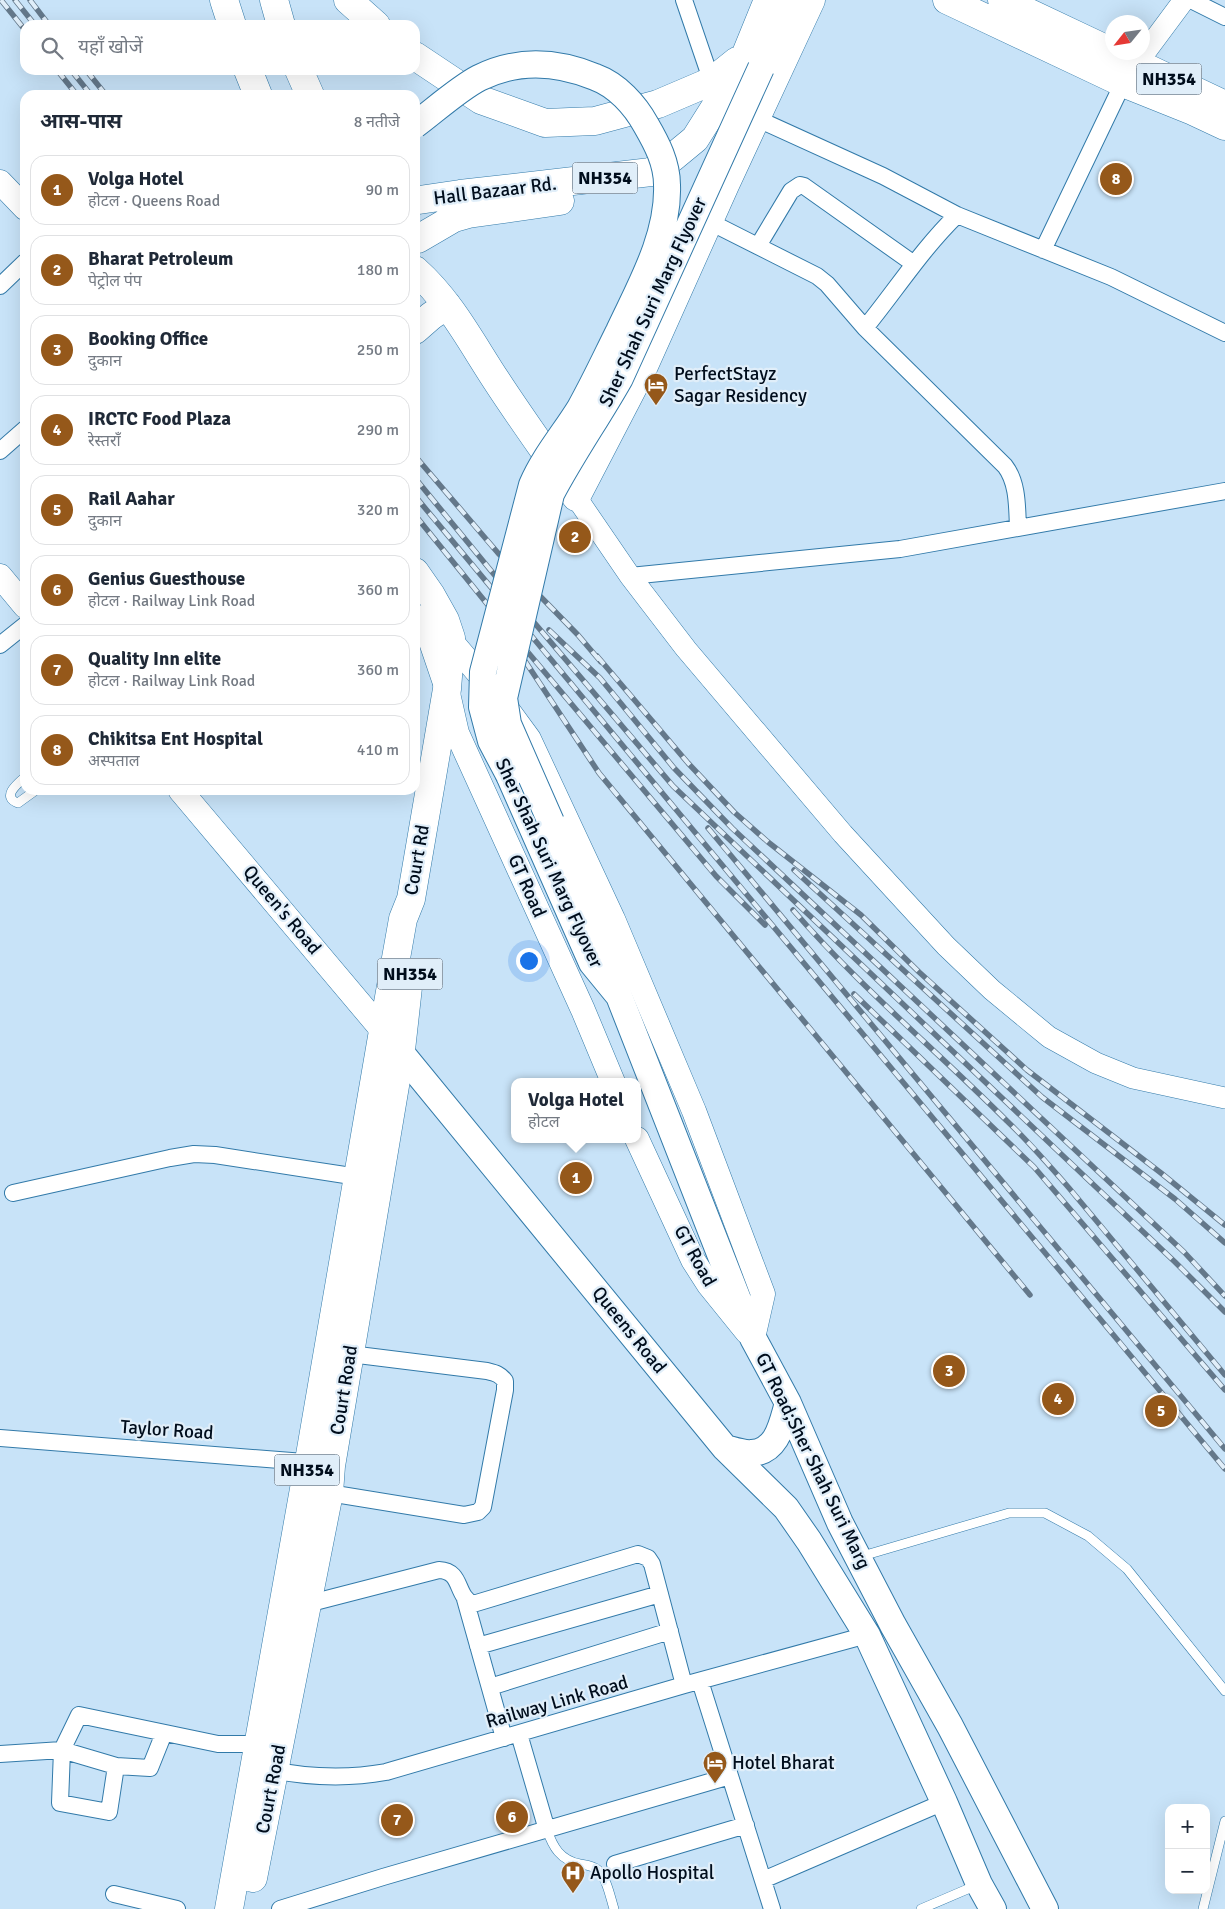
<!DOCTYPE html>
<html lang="hi">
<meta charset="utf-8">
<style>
:root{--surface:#fff;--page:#f2f2f3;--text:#1f2937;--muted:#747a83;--line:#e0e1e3;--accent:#95581a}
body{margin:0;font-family:Signika,"Noto Sans Devanagari",sans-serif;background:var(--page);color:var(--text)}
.controls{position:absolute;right:15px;bottom:15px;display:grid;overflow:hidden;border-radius:10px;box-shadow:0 5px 20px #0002}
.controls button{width:45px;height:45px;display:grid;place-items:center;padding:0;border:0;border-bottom:1px solid var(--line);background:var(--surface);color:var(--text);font:25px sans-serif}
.compass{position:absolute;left:1105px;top:15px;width:45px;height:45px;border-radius:50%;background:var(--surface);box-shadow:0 5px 20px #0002;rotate:240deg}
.you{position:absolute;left:528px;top:960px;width:18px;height:18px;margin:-12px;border:4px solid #fff;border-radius:50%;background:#1a73e8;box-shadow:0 0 0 8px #1a73e833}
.badge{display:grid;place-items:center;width:32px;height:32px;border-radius:50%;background:var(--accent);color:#fff;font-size:16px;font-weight:700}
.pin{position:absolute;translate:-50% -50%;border:2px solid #fff;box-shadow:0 1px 5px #0006}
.popup{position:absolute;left:511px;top:1078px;width:130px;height:65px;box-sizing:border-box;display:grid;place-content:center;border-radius:10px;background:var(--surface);filter:drop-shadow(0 1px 4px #0005);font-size:16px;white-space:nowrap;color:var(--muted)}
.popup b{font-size:19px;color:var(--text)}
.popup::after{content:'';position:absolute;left:50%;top:100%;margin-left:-10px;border:10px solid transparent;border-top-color:var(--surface)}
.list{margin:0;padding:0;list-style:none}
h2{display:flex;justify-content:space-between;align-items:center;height:65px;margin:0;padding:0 20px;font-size:21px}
h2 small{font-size:16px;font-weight:400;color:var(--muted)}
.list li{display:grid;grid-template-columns:32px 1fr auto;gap:15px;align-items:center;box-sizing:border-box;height:70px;margin:0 10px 10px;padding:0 10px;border:1px solid var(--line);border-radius:15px}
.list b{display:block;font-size:19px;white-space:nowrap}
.list p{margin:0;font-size:16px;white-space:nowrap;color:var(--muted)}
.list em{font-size:16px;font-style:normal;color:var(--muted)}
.icon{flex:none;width:28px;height:28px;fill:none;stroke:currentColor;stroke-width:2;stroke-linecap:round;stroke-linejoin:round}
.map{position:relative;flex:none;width:1225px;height:1909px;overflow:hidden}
.search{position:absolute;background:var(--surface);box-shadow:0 5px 20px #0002;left:20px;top:20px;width:400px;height:55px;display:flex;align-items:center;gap:12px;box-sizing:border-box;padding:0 18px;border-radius:15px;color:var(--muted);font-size:19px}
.panel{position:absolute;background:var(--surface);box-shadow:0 5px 20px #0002;left:20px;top:90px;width:400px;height:705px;border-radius:15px}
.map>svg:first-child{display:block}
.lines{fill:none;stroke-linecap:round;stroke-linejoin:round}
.service-casing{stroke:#327aa9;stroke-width:10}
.minor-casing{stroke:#327aa9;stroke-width:18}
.tertiary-casing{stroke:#327aa9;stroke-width:22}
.secondary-casing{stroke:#327aa9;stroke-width:25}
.primary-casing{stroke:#327aa9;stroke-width:28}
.trunk-casing{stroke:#327aa9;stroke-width:29}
.service{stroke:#fff;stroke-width:9}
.minor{stroke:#fff;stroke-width:16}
.tertiary{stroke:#fff;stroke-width:21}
.secondary{stroke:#fff;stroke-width:24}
.primary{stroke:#fff;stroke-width:26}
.trunk{stroke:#fff;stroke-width:28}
.rail-casing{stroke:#64788a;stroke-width:5.5}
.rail{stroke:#e0eef9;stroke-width:4;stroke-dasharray:11;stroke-linecap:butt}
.primary-bridge-casing{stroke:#327aa9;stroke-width:28;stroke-linecap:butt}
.primary-bridge{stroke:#fff;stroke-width:26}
.labels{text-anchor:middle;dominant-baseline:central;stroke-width:4.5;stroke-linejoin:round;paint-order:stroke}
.shield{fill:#e0eef9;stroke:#43505e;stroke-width:1}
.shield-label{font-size:18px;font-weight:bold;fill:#000d1c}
.street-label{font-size:19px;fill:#000d1c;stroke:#e0eef9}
.poi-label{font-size:19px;fill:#000d1c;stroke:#e0eef9;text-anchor:start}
</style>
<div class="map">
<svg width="1225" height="1909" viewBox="0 0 1225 1909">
<rect width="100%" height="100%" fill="#c8e3f8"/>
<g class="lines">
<defs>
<path id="service" d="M25 777C17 784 1 797 18 803L36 790
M859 1557 1009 1513H1045L1088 1536 1127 1569 1225 1691
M547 1830C553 1847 560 1860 580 1864 586 1865 592 1865 598 1870 607 1879 610 1896 614 1909
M921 1909 977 1885
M1203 1909 1225 1821"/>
<path id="minor" d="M684 0 714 88
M1191 0 1225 17
M749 115 883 176 957 215 1111 277 1225 333
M708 221 817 276 827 284 865 328 1005 466C1018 483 1017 507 1018 528
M758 246 791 191 800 185 804 186 914 264
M1043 250 1123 83
M0 286 25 262
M865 328C896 290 922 249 957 215
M0 451 25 429
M630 576 900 549 1225 491
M0 645 25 625
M13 1193 170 1158 194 1154 215 1155 358 1177
M0 1438 317 1463
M329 1493 464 1515 478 1512 483 1507 505 1390V1381C500 1374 495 1373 487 1371L350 1354
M465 1599 504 1738
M307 1604 439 1570C463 1571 455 1596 473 1604L638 1554 648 1558 652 1564 684 1685
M478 1646 660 1594
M700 1681 772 1909
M490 1687 670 1631
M519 1734 547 1830
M0 1754 62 1750 116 1766 150 1768 164 1733
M116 1766 109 1812 60 1803 62 1750 79 1715 218 1744H258
M266 1769C305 1777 347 1779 386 1772L684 1685 867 1635
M615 1864 746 1825
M763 1880 944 1802
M114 1894 177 1909
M280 1909 383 1877 730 1776"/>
<path id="tertiary" d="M1129 74 1184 0
M576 497 630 576 686 649 843 834 946 946 992 990 1049 1037 1096 1063 1133 1078 1225 1098"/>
<path id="secondary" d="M0 182 25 208
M0 576 25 606
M415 616 430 639 447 689 457 733 583 1010 613 1082
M451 641 496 694 529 739 613 919 694 1111 763 1294 753 1338
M180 790 383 1031
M637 1139 693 1260 709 1285 747 1332"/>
<path id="primary" d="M761 68 793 0
M509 775 592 963 619 996 753 1338 788 1403 840 1523 893 1625 950 1726 1045 1909
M551 822 617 969 618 993
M388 1037 725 1448 786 1508 809 1541 867 1635 944 1802 979 1884 993 1909
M725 1448C733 1450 744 1454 752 1453 778 1451 782 1423 788 1403"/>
<path id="trunk" d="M224 0 232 25
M274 0 281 25
M348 0 376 25
M947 0 1123 83 1193 111 1225 126
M1002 0 1112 52
M1113 52 1225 105
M415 56 481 100 545 123 595 121 658 104 712 81 737 61
M248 70 258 95
M299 70 310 95
M419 200 460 194 651 172 672 158 695 139 719 101 746 54 768 0
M418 239 454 218 468 214 560 201
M415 270C450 301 471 342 496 380 522 420 550 458 576 497L643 368 725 185 811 0
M415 330 431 316 447 305
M253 1878 329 1493 331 1466 401 1050 408 987
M229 1909 309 1461 383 1031 403 919 411 899 447 689 451 638 445 620 431 595 415 572"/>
</defs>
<use href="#service" class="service-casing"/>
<use href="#minor" class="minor-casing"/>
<use href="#tertiary" class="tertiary-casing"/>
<use href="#secondary" class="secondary-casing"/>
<use href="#primary" class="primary-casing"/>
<use href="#trunk" class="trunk-casing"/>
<use href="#service" class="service"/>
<use href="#minor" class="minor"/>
<use href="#tertiary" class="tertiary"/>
<use href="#secondary" class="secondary"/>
<use href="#primary" class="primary"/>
<use href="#trunk" class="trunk"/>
<defs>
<path id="rail" d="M1 0 25 30
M15 0 35 25
M30 0 49 25
M57 70 77 95
M71 70 91 95
M86 70 106 95
M415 456 498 553 578 635 601 662
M415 478 515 600 673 786 1175 1262 1225 1312
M415 496 1225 1469
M415 515 492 610
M488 605 599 773 1030 1295
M549 630 600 678 674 768 732 828 1184 1252 1225 1296
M521 644 716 876 765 925
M597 656 688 763 734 812 768 842 861 915 919 972 1027 1070 1161 1173 1225 1225
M708 828 1225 1449
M794 870 1042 1097 1175 1199 1225 1243
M793 910C859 986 936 1050 1007 1121 1029 1142 1049 1165 1069 1188L1225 1375
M854 994 1034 1167 1225 1390"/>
</defs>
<use href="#rail" class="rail-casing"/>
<use href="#rail" class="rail"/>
<defs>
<path id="primary-bridge" d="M415 125C434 111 458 89 479 78 517 59 556 61 595 77 617 85 635 105 646 125 657 144 667 163 667 185 669 236 640 286 619 331 606 357 594 383 580 408 564 434 544 457 532 485L483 672 482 707 491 741 509 775
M551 822 508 724 504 698 551 494C572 454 598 417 620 378L761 68"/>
</defs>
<use href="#primary-bridge" class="primary-bridge-casing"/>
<use href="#primary-bridge" class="primary-bridge"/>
</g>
<defs>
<symbol id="hotel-pin" viewBox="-11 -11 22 30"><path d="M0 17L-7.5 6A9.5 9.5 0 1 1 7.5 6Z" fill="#95581a" stroke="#e0eef9"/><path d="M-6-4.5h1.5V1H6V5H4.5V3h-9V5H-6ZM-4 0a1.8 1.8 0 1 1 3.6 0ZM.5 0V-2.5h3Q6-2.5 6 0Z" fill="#fff"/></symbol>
<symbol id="hospital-pin" viewBox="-11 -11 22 30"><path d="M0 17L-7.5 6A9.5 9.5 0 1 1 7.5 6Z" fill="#95581a" stroke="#e0eef9"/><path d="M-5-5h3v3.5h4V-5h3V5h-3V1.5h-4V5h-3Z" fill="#fff"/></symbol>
</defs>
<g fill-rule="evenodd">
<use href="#hotel-pin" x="642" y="371" width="28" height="38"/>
<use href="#hotel-pin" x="701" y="1749" width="28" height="38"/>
<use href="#hospital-pin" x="559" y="1859" width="28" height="38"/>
</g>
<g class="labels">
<g class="shield">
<rect x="1136.5" y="63.5" width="65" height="31" rx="4"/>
<rect x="572.5" y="162.5" width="65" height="31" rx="4"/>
<rect x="377.5" y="958.5" width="65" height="31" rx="4"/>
<rect x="274.5" y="1454.5" width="65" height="31" rx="4"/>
</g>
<g class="shield-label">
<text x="1169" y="79">NH354</text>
<text x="605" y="178">NH354</text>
<text x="410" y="974">NH354</text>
<text x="307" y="1470">NH354</text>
</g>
<g class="street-label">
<text transform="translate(495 191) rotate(-7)">Hall Bazaar Rd.</text>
<text transform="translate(653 302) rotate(-65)">Sher Shah Suri Marg Flyover</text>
<text transform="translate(417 860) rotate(-80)">Court Rd</text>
<text transform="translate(549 863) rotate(65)">Sher Shah Suri Marg Flyover</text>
<text transform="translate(527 886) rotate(66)">GT Road</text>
<text transform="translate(282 910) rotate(50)">Queen's Road</text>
<text transform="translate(695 1256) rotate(61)">GT Road</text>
<text transform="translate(629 1330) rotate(51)">Queens Road</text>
<text transform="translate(344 1390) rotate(-81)">Court Road</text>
<text transform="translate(167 1430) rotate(4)">Taylor Road</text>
<text transform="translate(813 1461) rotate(64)">GT Road;Sher Shah Suri Marg</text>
<text transform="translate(557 1702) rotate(-16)">Railway Link Road</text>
<text transform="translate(271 1789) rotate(-79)">Court Road</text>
</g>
<g class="poi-label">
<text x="674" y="374">PerfectStayz<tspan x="674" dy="22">Sagar Residency</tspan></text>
<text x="732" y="1763">Hotel Bharat</text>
<text x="590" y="1873">Apollo Hospital</text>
</g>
</g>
</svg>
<div class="controls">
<button>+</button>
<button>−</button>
</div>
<svg class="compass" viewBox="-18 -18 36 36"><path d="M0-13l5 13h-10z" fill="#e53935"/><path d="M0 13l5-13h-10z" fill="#747a83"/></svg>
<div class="you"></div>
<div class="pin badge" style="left:576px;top:1178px">1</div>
<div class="popup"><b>Volga Hotel</b>होटल</div>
<div class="pin badge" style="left:575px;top:537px">2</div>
<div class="pin badge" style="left:949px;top:1371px">3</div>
<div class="pin badge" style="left:1058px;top:1399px">4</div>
<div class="pin badge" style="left:1161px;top:1411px">5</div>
<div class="pin badge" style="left:512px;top:1817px">6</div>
<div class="pin badge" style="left:397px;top:1820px">7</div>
<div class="pin badge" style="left:1116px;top:179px">8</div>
<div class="search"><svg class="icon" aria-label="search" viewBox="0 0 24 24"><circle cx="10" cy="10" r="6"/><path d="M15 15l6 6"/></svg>यहाँ खोजें</div>
<section class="panel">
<h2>आस-पास<small>8 नतीजे</small></h2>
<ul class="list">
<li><span class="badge">1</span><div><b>Volga Hotel</b><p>होटल · Queens Road</p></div><em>90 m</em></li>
<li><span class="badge">2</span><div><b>Bharat Petroleum</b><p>पेट्रोल पंप</p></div><em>180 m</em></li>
<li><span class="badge">3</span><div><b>Booking Office</b><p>दुकान</p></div><em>250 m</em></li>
<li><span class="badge">4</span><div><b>IRCTC Food Plaza</b><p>रेस्तराँ</p></div><em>290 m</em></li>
<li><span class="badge">5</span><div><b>Rail Aahar</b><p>दुकान</p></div><em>320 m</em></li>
<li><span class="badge">6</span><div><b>Genius Guesthouse</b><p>होटल · Railway Link Road</p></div><em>360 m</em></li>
<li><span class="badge">7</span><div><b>Quality Inn elite</b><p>होटल · Railway Link Road</p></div><em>360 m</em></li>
<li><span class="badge">8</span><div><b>Chikitsa Ent Hospital</b><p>अस्पताल</p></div><em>410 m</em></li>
</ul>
</section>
</div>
